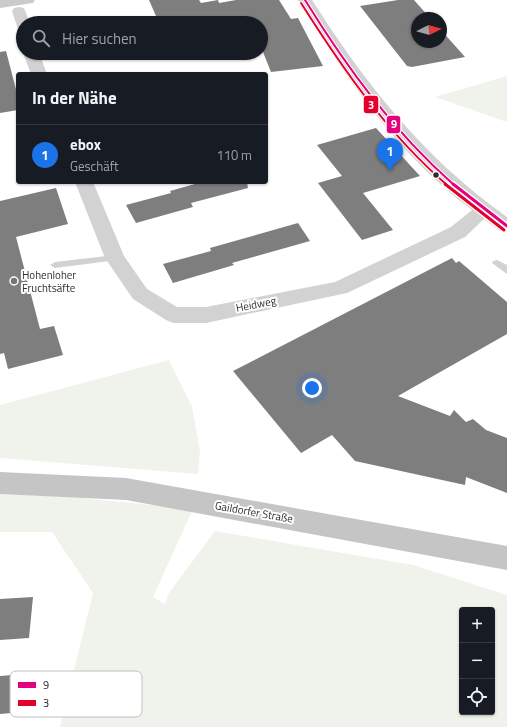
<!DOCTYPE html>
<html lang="de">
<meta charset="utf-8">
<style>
:root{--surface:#171b24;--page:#242831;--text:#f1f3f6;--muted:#9ea1a6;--line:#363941;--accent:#1a73e8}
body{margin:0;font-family:"Titillium Web",sans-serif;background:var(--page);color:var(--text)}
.controls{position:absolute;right:12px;bottom:12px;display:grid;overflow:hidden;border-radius:4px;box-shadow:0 1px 3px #0004}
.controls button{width:36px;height:36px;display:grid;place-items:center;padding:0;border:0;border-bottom:1px solid var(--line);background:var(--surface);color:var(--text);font:20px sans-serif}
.compass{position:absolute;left:411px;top:12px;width:36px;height:36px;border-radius:50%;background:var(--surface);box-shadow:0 1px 3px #0004;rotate:84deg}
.you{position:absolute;left:312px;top:388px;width:14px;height:14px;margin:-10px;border:3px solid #fff;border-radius:50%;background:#1a73e8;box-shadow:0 0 0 6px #1a73e833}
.badge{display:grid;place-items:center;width:26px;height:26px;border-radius:50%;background:var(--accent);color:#fff;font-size:13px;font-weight:700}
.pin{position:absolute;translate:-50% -33px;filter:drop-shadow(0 1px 2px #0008)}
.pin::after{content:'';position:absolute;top:21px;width:14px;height:12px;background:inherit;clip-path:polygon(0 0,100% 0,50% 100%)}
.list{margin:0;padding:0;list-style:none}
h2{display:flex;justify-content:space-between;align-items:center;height:52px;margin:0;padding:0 16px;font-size:17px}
h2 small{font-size:13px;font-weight:400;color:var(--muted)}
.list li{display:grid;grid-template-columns:26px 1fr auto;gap:12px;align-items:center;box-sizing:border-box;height:60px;padding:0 16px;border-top:1px solid var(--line)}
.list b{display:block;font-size:15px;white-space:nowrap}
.list p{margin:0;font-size:13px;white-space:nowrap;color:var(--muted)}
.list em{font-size:13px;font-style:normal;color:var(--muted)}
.icon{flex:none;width:22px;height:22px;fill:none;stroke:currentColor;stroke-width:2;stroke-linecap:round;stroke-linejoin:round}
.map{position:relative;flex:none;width:507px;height:727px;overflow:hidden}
.search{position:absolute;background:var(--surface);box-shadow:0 1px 3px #0004;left:16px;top:16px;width:252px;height:44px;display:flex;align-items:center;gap:10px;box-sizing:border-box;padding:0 14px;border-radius:22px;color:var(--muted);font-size:15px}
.panel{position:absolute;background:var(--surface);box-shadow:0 1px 3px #0004;left:16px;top:72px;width:252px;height:112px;border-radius:4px}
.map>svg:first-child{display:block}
.green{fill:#f0f3eb;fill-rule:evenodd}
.building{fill:#7e7e7e}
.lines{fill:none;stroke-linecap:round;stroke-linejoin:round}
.lane{fill:#d2d2d2;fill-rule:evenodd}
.street{fill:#d2d2d2;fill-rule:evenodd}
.secondary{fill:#cbcbcb;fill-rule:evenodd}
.primary{fill:#c5c5c5;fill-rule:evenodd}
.bus-1-far1-casing{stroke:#fff;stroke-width:4}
.bus-1-casing{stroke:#fff;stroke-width:6}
.bus-2-far1-casing{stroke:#fff;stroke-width:4}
.bus-2-casing{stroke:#fff;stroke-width:6}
.bus-1-far1{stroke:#e5007d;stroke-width:2}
.bus-1{stroke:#e5007d;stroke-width:3}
.bus-2-far1{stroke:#e4002b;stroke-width:2}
.bus-2{stroke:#e4002b;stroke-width:3}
.bus-dot{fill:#2d2d2d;stroke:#fff;stroke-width:1.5}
.poi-dot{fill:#767676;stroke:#fff;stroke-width:1.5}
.labels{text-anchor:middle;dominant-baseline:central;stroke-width:4;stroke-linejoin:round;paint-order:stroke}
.poi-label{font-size:11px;fill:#2d2d2d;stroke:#fff;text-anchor:start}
.street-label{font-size:11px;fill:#2d2d2d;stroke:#fff}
.key{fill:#fff;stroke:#c0c0c0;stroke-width:1}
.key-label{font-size:11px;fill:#2d2d2d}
.line-badge{stroke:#fff;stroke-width:1.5}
.badge-label{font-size:11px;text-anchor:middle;font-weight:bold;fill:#fff}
</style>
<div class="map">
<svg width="507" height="727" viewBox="0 0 507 727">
<rect width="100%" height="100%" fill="#fff"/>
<path class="green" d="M507 76V122L435 97Z
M169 360 192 407 200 451 198 474 0 458V405Z
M0 494 70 497 193 509 153 597 165 604 169 593 215 531 413 565 507 595V727H60L93 593 52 532H0ZM462 610H492V712H462Z"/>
<path class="building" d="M149 0H199L201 3 218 0 219 3 236 0H279L291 19 298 18 323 66 271 72 261 47V23H159Z
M398 0H414L430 18H417V42H441V30L465 57 412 67 407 66 360 6Z
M6 51 18 97V110L0 113V52Z
M376 128 420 176 363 193 393 230 362 240 318 183 342 176 317 145Z
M202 182H247L248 188 191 203 193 207 136 223 126 205 171 193 170 191Z
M56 188 68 224 16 237 40 329 54 326 63 355 8 369 4 353 0 354V201Z
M298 223 310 241 232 263 234 265 173 283 163 264 211 251 210 248Z
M452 258 456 263 459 261 507 302V334L398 396 450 416 454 410 466 422 473 419 486 430 507 438V493L466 477 465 485 355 461 332 435 301 453 233 371Z
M33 597 29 638 0 640V599Z
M25 674 22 712 0 714V676Z"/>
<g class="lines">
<path class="lane" d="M115 255 118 256 120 258 118 260 55 268 50 265 55 262Z
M497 260 507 265V274L492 263 493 261Z"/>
<path class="street" d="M298 0H312C366 85 424 158 507 217V232L500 231 484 219 465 237 347 293 206 323H173L166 320 133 299 105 258 75 182H93L124 256 147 289 177 307H206L335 282 451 227 472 210C398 155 345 77 298 0Z
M19 7 24 8 30 23H23V30L18 29 12 11 14 8Z
M23 53H39L47 74H31Z"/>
<path class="secondary" d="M0 0H35L33 3 0 8Z"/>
<path class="primary" d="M0 472 126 478 507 546V570L126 500 0 494Z"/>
<defs>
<path id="bus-1-far1" d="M305 0C347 68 394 132 454 185"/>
<path id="bus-1" d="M453 184 507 226"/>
<path id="bus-2-far1" d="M301 3C343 69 387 133 447 185"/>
<path id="bus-2" d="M445 184 504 230"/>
</defs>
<use href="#bus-1-far1" class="bus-1-far1-casing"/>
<use href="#bus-1" class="bus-1-casing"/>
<use href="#bus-2-far1" class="bus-2-far1-casing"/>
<use href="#bus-2" class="bus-2-casing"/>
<use href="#bus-1-far1" class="bus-1-far1"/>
<use href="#bus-1" class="bus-1"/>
<use href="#bus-2-far1" class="bus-2-far1"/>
<use href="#bus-2" class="bus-2"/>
</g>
<circle class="bus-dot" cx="436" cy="175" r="3.5"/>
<circle class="poi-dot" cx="14" cy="281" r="4"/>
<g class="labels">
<g class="poi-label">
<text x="22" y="275">Hohenloher<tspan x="22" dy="13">Fruchtsäfte</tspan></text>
</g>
<g class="street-label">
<text transform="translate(256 304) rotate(-11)">Heidweg</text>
<text transform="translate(254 512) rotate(10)">Gaildorfer Straße</text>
</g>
</g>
<rect x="10" y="671" width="132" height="46" rx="6" class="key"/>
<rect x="18" y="682" width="18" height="6" fill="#e5007d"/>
<rect x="18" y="700" width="18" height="6" fill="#e4002b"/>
<g class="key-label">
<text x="43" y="689">9</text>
<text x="43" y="707">3</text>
</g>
<g class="line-badge">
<rect x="363" y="95" width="16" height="19" rx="4" fill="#e4002b"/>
<rect x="386" y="115" width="15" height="19" rx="4" fill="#e5007d"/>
</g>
<g class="badge-label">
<text x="371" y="109">3</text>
<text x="394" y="128">9</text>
</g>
</svg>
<div class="controls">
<button>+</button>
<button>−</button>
<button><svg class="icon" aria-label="locate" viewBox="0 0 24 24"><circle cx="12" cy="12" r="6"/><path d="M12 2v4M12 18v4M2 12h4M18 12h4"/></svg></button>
</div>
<svg class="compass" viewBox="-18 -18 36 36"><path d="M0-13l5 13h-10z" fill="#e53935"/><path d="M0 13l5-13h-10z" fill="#9ea1a6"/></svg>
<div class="you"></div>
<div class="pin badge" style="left:390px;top:171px">1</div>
<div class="search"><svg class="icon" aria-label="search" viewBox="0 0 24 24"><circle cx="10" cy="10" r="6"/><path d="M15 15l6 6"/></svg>Hier suchen</div>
<section class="panel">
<h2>In der Nähe<small></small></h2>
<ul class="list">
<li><span class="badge">1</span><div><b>ebox</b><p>Geschäft</p></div><em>110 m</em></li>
</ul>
</section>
</div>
